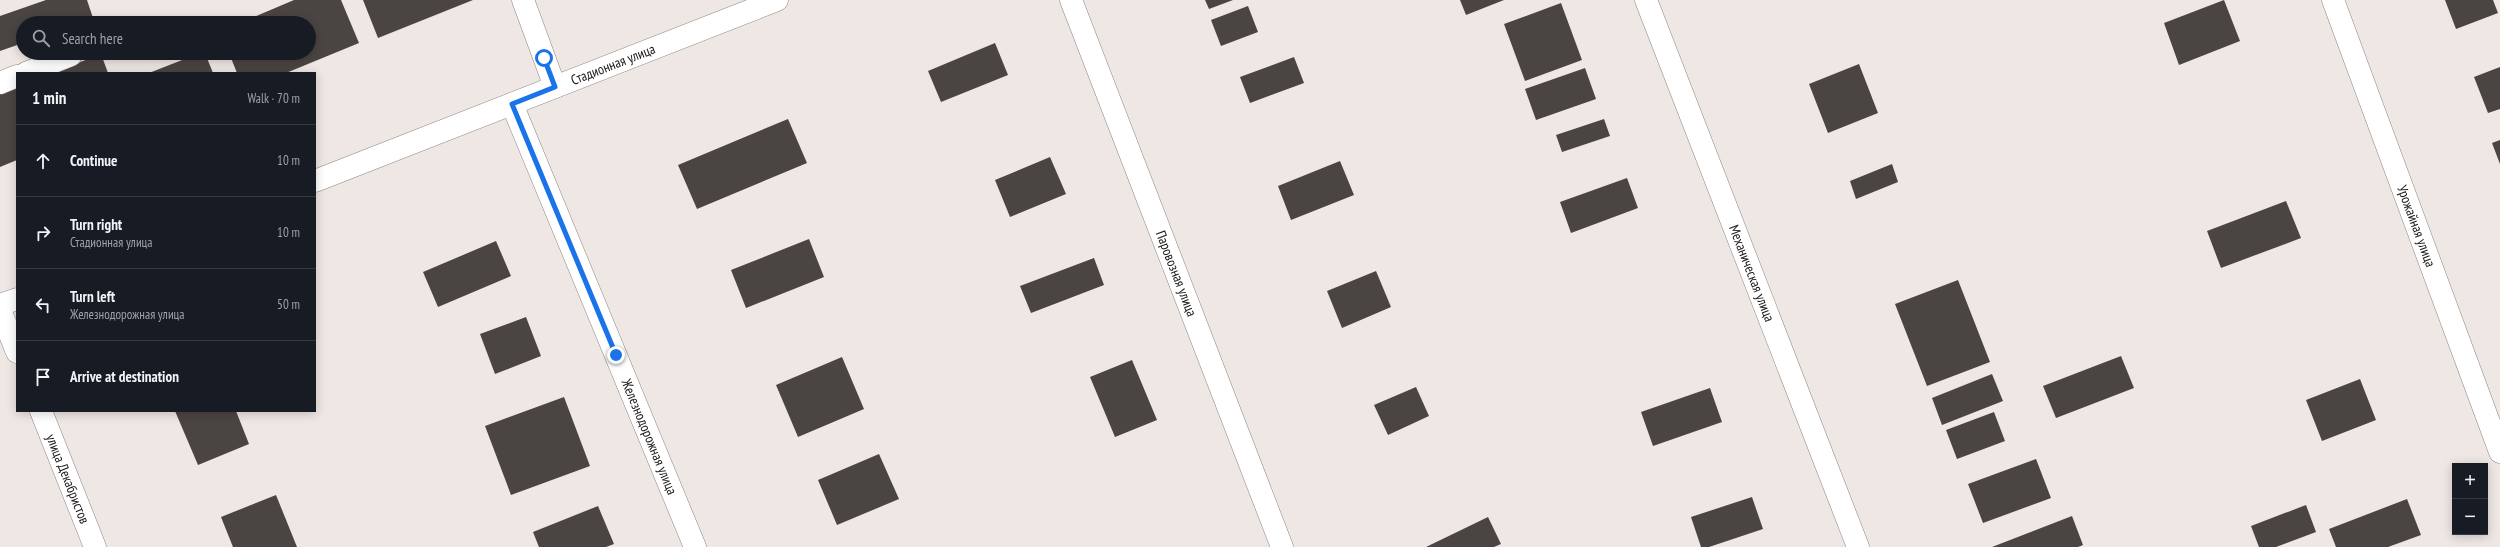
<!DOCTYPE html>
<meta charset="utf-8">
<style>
:root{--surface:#171b24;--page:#242831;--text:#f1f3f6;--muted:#9ea1a6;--line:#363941}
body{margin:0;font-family:"PT Sans Narrow",sans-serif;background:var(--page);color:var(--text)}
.controls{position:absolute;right:12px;bottom:12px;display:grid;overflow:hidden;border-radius:0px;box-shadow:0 2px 10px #0003}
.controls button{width:36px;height:36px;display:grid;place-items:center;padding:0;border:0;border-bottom:1px solid var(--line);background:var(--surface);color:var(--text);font:20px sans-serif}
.stop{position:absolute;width:12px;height:12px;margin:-9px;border:3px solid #1a73e8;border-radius:50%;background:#fff}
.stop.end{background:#1a73e8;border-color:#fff;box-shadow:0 1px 4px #0008}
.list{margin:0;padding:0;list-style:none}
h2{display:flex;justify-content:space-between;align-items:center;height:52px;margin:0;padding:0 16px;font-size:17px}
h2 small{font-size:13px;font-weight:400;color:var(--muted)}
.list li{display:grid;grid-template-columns:26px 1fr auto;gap:12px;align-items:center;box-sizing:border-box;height:72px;padding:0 16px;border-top:1px solid var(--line)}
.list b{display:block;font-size:15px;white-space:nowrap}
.list p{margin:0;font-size:13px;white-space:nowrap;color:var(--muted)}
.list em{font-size:13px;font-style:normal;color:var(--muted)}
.icon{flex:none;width:22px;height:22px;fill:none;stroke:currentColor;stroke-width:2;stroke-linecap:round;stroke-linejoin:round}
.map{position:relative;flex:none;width:2500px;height:547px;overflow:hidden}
.search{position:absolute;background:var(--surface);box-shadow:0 2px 10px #0003;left:16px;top:16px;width:300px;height:44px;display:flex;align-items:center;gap:10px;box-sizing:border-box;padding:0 14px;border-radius:22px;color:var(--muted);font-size:15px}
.panel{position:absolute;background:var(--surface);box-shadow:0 2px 10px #0003;left:16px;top:72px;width:300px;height:340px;border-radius:0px}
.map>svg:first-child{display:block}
.building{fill:#4a4542}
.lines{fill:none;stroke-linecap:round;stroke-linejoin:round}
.minor-casing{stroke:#8c8683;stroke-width:23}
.minor{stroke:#fff;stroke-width:22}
.route{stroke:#1a73e8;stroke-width:5}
.labels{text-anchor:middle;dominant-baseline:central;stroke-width:4;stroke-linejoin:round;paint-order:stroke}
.street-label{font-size:14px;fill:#1b1817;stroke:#fff}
</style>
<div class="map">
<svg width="2500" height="547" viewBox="0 0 2500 547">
<rect width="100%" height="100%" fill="#eee7e4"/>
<path class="building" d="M46 0H87L93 18 80 23H23V43L0 51V16Z
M294 0H341L359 43 286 73H237L229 53H309V23H240Z
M363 0H473L378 38Z
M1205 0H1233L1209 9Z
M1460 0H1504L1466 15Z
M2224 0 2240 41 2179 65 2164 23Z
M2445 0H2493L2498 13 2456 29Z
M1561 3 1582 60 1525 81 1504 24Z
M1248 6 1258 32 1221 46 1211 20Z
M995 43 1008 75 941 102 928 71Z
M200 53H205L213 73H149Z
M101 54 108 73H52Z
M1294 57 1304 83 1250 103 1240 77Z
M1859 64 1878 113 1828 133 1809 84Z
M2500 67V109L2488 113 2474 77Z
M1585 68 1596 99 1536 120 1525 89Z
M17 86V160L0 167V93Z
M788 119 807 163 697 209 678 165Z
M1604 119 1610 136 1562 152 1556 135Z
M2500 140V164L2492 143Z
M1050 157 1066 194 1010 217 995 180Z
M1340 161 1354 195 1291 220 1278 186Z
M1892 164 1898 182 1856 199 1850 181Z
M1627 178 1638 208 1571 233 1560 202Z
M2286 201 2301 238 2221 268 2207 231Z
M809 239 824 277 746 308 731 270Z
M496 241 511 276 438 307 423 272Z
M1094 258 1104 285 1031 313 1020 286Z
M1376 271 1391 307 1342 328 1327 291Z
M1958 280 1990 362 1927 386 1895 304Z
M526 317 541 356 495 374 480 334Z
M2121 356 2134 388 2056 418 2043 386Z
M842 357 864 409 798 437 776 385Z
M1132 360 1157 420 1115 437 1090 377Z
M1992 374 2003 401 1942 425 1932 398Z
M2360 379 2376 420 2322 441 2306 400Z
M1416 387 1429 416 1388 435 1374 405Z
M1710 388 1722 422 1653 446 1641 412Z
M564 397 590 466 511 495 485 426Z
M175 411H236L249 444 198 465Z
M1994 412 2005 441 1957 459 1946 430Z
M879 454 899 499 837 525 818 480Z
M2036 459 2051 498 1983 523 1968 484Z
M276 495 297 547H233L221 517Z
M1752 497 1763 529 1709 547H1701L1691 517Z
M2407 499 2421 535 2388 547H2336L2329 529Z
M2306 505 2316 532 2276 547H2259L2251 526Z
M598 506 614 544 606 547H539L533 532Z
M2072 516 2083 545 2078 547H1992Z
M1488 517 1501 544 1494 547H1426Z"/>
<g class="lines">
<defs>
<g id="minor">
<path d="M523 0 555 87"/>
<path id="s1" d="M1071 0 1282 547"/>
<path id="s2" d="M1646 0 1858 547"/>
<path id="s3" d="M2333 0 2500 452"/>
<path d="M26 73 71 55"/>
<path d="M0 83 17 76"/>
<path id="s4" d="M512 104 695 547"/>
<path id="s5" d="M315 181 777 0"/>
<path d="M0 305 17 299"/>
<path d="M0 310 17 352"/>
<path id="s6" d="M41 411 95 547"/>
</g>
</defs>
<use href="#minor" class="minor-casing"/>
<use href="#minor" class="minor"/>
</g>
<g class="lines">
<path class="route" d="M544 58 555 87 512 104 616 355"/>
</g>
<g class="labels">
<g class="street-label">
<text stroke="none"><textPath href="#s5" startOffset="320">Стадионная улица</textPath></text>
<text stroke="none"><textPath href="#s3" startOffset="241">Урожайная улица</textPath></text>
<text stroke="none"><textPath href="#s1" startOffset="293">Паровозная улица</textPath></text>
<text stroke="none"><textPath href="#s2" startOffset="293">Механическая улица</textPath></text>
<text stroke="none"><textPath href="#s4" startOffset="360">Железнодорожная улица</textPath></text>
<text stroke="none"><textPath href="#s6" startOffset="73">улица Декабристов</textPath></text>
</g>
</g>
</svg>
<div class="controls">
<button>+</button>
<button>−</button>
</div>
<div class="stop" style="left:544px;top:58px"></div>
<div class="stop end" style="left:616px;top:355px"></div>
<div class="search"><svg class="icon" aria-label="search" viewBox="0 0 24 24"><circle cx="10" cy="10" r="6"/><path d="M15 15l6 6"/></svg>Search here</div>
<section class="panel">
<h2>1 min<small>Walk · 70 m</small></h2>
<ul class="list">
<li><svg class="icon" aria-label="ahead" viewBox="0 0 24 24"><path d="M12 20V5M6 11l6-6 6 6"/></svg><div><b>Continue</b></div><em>10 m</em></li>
<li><svg class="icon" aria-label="right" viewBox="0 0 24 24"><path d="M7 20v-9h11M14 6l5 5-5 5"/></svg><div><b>Turn right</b><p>Стадионная улица</p></div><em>10 m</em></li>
<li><svg class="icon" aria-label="left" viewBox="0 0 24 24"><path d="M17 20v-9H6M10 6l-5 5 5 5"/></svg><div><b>Turn left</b><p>Железнодорожная улица</p></div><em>50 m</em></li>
<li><svg class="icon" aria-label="arrive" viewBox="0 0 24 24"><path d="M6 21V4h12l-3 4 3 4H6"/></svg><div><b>Arrive at destination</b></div></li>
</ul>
</section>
</div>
